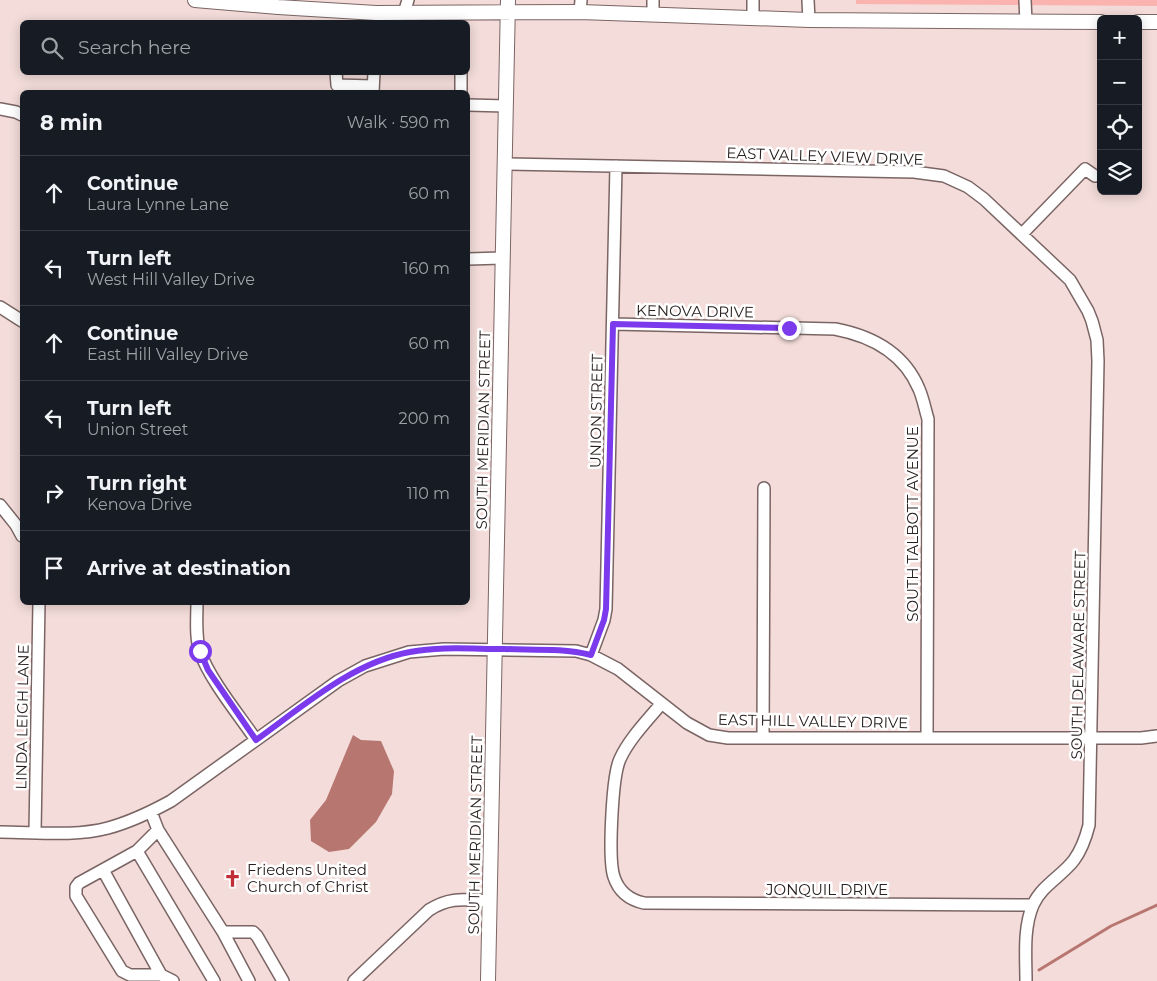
<!DOCTYPE html>
<meta charset="utf-8">
<style>
:root{--surface:#171b24;--page:#20242c;--text:#f1f3f6;--muted:#9ea1a6;--line:#363941}
body{margin:0;font-family:Montserrat,sans-serif;background:var(--page);color:var(--text)}
.controls{position:absolute;right:15px;top:15px;display:grid;overflow:hidden;border-radius:8px;box-shadow:0 2px 12px #0003}
.controls button{width:45px;height:45px;display:grid;place-items:center;padding:0;border:0;border-bottom:1px solid var(--line);background:var(--surface);color:var(--text);font:25px sans-serif}
.stop{position:absolute;width:15px;height:15px;margin:-11px;border:4px solid #7c3aed;border-radius:50%;background:#fff}
.stop.end{background:#7c3aed;border-color:#fff;box-shadow:0 1px 5px #0008}
.list{margin:0;padding:0;list-style:none}
h2{display:flex;justify-content:space-between;align-items:center;height:65px;margin:0;padding:0 20px;font-size:21px}
h2 small{font-size:16px;font-weight:400;color:var(--muted)}
.list li{display:grid;grid-template-columns:32px 1fr auto;gap:15px;align-items:center;box-sizing:border-box;height:75px;padding:0 20px;border-top:1px solid var(--line)}
.list b{display:block;font-size:19px;white-space:nowrap}
.list p{margin:0;font-size:16px;white-space:nowrap;color:var(--muted)}
.list em{font-size:16px;font-style:normal;color:var(--muted)}
.icon{flex:none;width:28px;height:28px;fill:none;stroke:currentColor;stroke-width:2;stroke-linecap:round;stroke-linejoin:round}
.map{position:relative;flex:none;width:1157px;height:981px;overflow:hidden}
.search{position:absolute;background:var(--surface);box-shadow:0 2px 12px #0003;left:20px;top:20px;width:450px;height:55px;display:flex;align-items:center;gap:12px;box-sizing:border-box;padding:0 18px;border-radius:8px;color:var(--muted);font-size:19px}
.panel{position:absolute;background:var(--surface);box-shadow:0 2px 12px #0003;left:20px;top:90px;width:450px;height:515px;border-radius:8px}
.map>svg:first-child{display:block}
.green{fill:#fab3ae}
.water{fill:#b87671}
.lines{fill:none;stroke-linecap:round;stroke-linejoin:round}
.stream{stroke:#b87671;stroke-width:3}
.minor-casing{stroke:#7a6564;stroke-width:14}
.major-casing{stroke:#7a6564;stroke-width:16}
.minor{stroke:#fff;stroke-width:11}
.major{stroke:#fff;stroke-width:14}
.route{stroke:#7c3aed;stroke-width:6}
.labels{text-anchor:middle;dominant-baseline:central;stroke-width:5;stroke-linejoin:round;paint-order:stroke}
.street-label{font-size:15px;fill:#2a2120;stroke:#fff}
.poi-label{font-size:15px;fill:#2a2120;stroke:#fff;text-anchor:start}
</style>
<div class="map">
<svg width="1157" height="981" viewBox="0 0 1157 981">
<rect width="100%" height="100%" fill="#f3dcd9"/>
<path class="green" d="M856 0H1157V6L856 4Z"/>
<path class="water" d="M353 735 361 740 381 741 394 771 392 794 376 822 349 849 329 852 311 841 310 820 326 800Z"/>
<g class="lines">
<path class="stream" d="M1039 970 1111 926 1157 905"/>
<defs>
<path id="minor" d="M753 0V18
M808 0 809 20
M1025 0 1026 22
M580 12 581 0
M404 13 408 0
M653 14V0
M336 72 337 85 373 86
M373 92 374 72
M461 92V72
M468 105 506 106
M0 109 16 112 22 115
M505 164 914 172 944 176 968 187 984 199 1070 280 1088 311 1092 321 1097 340 1098 361 1089 825C1086 837 1082 849 1074 860 1062 876 1041 886 1033 905 1023 928 1026 957 1026 981
M1022 234 1085 169 1095 176
M468 259 502 258
M0 307 22 321
M613 324 835 329C872 336 904 353 919 389 923 398 925 409 928 419L927 738
M0 505 16 525 22 536
M197 602C197 618 195 637 200 652 210 680 239 715 256 740
M591 655 604 620 606 609 616 166
M661 704C647 721 629 739 620 759 612 776 608 860 614 877 619 892 630 900 644 903L1033 905
M763 737 764 488
M151 812 158 830 223 932 249 981
M158 830 137 851 79 883 76 887V896L122 971 130 975H161L173 981
M0 832C35 832 74 837 108 828 130 822 151 812 171 801L338 681 365 666 409 652 444 649 576 651 591 655 618 669 687 723 709 735 728 738H1141L1157 736
M35 832 39 602
M137 851 214 981
M103 870 161 975
M223 932H253L257 936 283 981
M354 981 429 910C451 896 465 900 490 901"/>
<path id="major" d="M195 0 278 7 376 13 580 12 809 20 1101 22
M1138 22H1157
M488 981 508 0"/>
</defs>
<use href="#minor" class="minor-casing"/>
<use href="#major" class="major-casing"/>
<use href="#minor" class="minor"/>
<use href="#major" class="major"/>
</g>
<g class="lines">
<path class="route" d="M200 651 208 670 256 740C302 707 353 662 410 652 440 646 473 649 504 649 533 650 563 648 591 655L604 620 606 609 613 324 789 328"/>
</g>
<defs>
<symbol id="church-bare" viewBox="-9 -9 18 18"><path d="M-1.2-6h2.4v3.5h3.3v2.4h-3.3V6h-2.4V-.1h-3.3v-2.4h3.3Z" fill="#bf2f35" stroke="#fff" stroke-width="2.5" paint-order="stroke"/></symbol>
</defs>
<g fill-rule="evenodd">
<use href="#church-bare" x="220" y="866" width="25" height="25"/>
</g>
<g class="labels">
<g class="street-label">
<text transform="translate(825 156) rotate(2)">EAST VALLEY VIEW DRIVE</text>
<text transform="translate(695 311) rotate(1)">KENOVA DRIVE</text>
<text transform="translate(596 411) rotate(-89)">UNION STREET</text>
<text transform="translate(483 430) rotate(-89)">SOUTH MERIDIAN STREET</text>
<text transform="translate(912 524) rotate(-90)">SOUTH TALBOTT AVENUE</text>
<text transform="translate(1078 655) rotate(-89)">SOUTH DELAWARE STREET</text>
<text transform="translate(22 717) rotate(-89)">LINDA LEIGH LANE</text>
<text transform="translate(813 721) rotate(1)">EAST HILL VALLEY DRIVE</text>
<text transform="translate(475 835) rotate(-89)">SOUTH MERIDIAN STREET</text>
<text x="827" y="889">JONQUIL DRIVE</text>
</g>
<g class="poi-label">
<text x="247" y="869">Friedens United<tspan x="247" dy="17">Church of Christ</tspan></text>
</g>
</g>
</svg>
<div class="controls">
<button>+</button>
<button>−</button>
<button><svg class="icon" aria-label="locate" viewBox="0 0 24 24"><circle cx="12" cy="12" r="6"/><path d="M12 2v4M12 18v4M2 12h4M18 12h4"/></svg></button>
<button><svg class="icon" aria-label="layers" viewBox="0 0 24 24"><path d="M12 4l9 5-9 5-9-5zM3 14l9 5 9-5"/></svg></button>
</div>
<div class="stop" style="left:200px;top:651px"></div>
<div class="stop end" style="left:789px;top:328px"></div>
<div class="search"><svg class="icon" aria-label="search" viewBox="0 0 24 24"><circle cx="10" cy="10" r="6"/><path d="M15 15l6 6"/></svg>Search here</div>
<section class="panel">
<h2>8 min<small>Walk · 590 m</small></h2>
<ul class="list">
<li><svg class="icon" aria-label="ahead" viewBox="0 0 24 24"><path d="M12 20V5M6 11l6-6 6 6"/></svg><div><b>Continue</b><p>Laura Lynne Lane</p></div><em>60 m</em></li>
<li><svg class="icon" aria-label="left" viewBox="0 0 24 24"><path d="M17 20v-9H6M10 6l-5 5 5 5"/></svg><div><b>Turn left</b><p>West Hill Valley Drive</p></div><em>160 m</em></li>
<li><svg class="icon" aria-label="ahead" viewBox="0 0 24 24"><path d="M12 20V5M6 11l6-6 6 6"/></svg><div><b>Continue</b><p>East Hill Valley Drive</p></div><em>60 m</em></li>
<li><svg class="icon" aria-label="left" viewBox="0 0 24 24"><path d="M17 20v-9H6M10 6l-5 5 5 5"/></svg><div><b>Turn left</b><p>Union Street</p></div><em>200 m</em></li>
<li><svg class="icon" aria-label="right" viewBox="0 0 24 24"><path d="M7 20v-9h11M14 6l5 5-5 5"/></svg><div><b>Turn right</b><p>Kenova Drive</p></div><em>110 m</em></li>
<li><svg class="icon" aria-label="arrive" viewBox="0 0 24 24"><path d="M6 21V4h12l-3 4 3 4H6"/></svg><div><b>Arrive at destination</b></div></li>
</ul>
</section>
</div>
